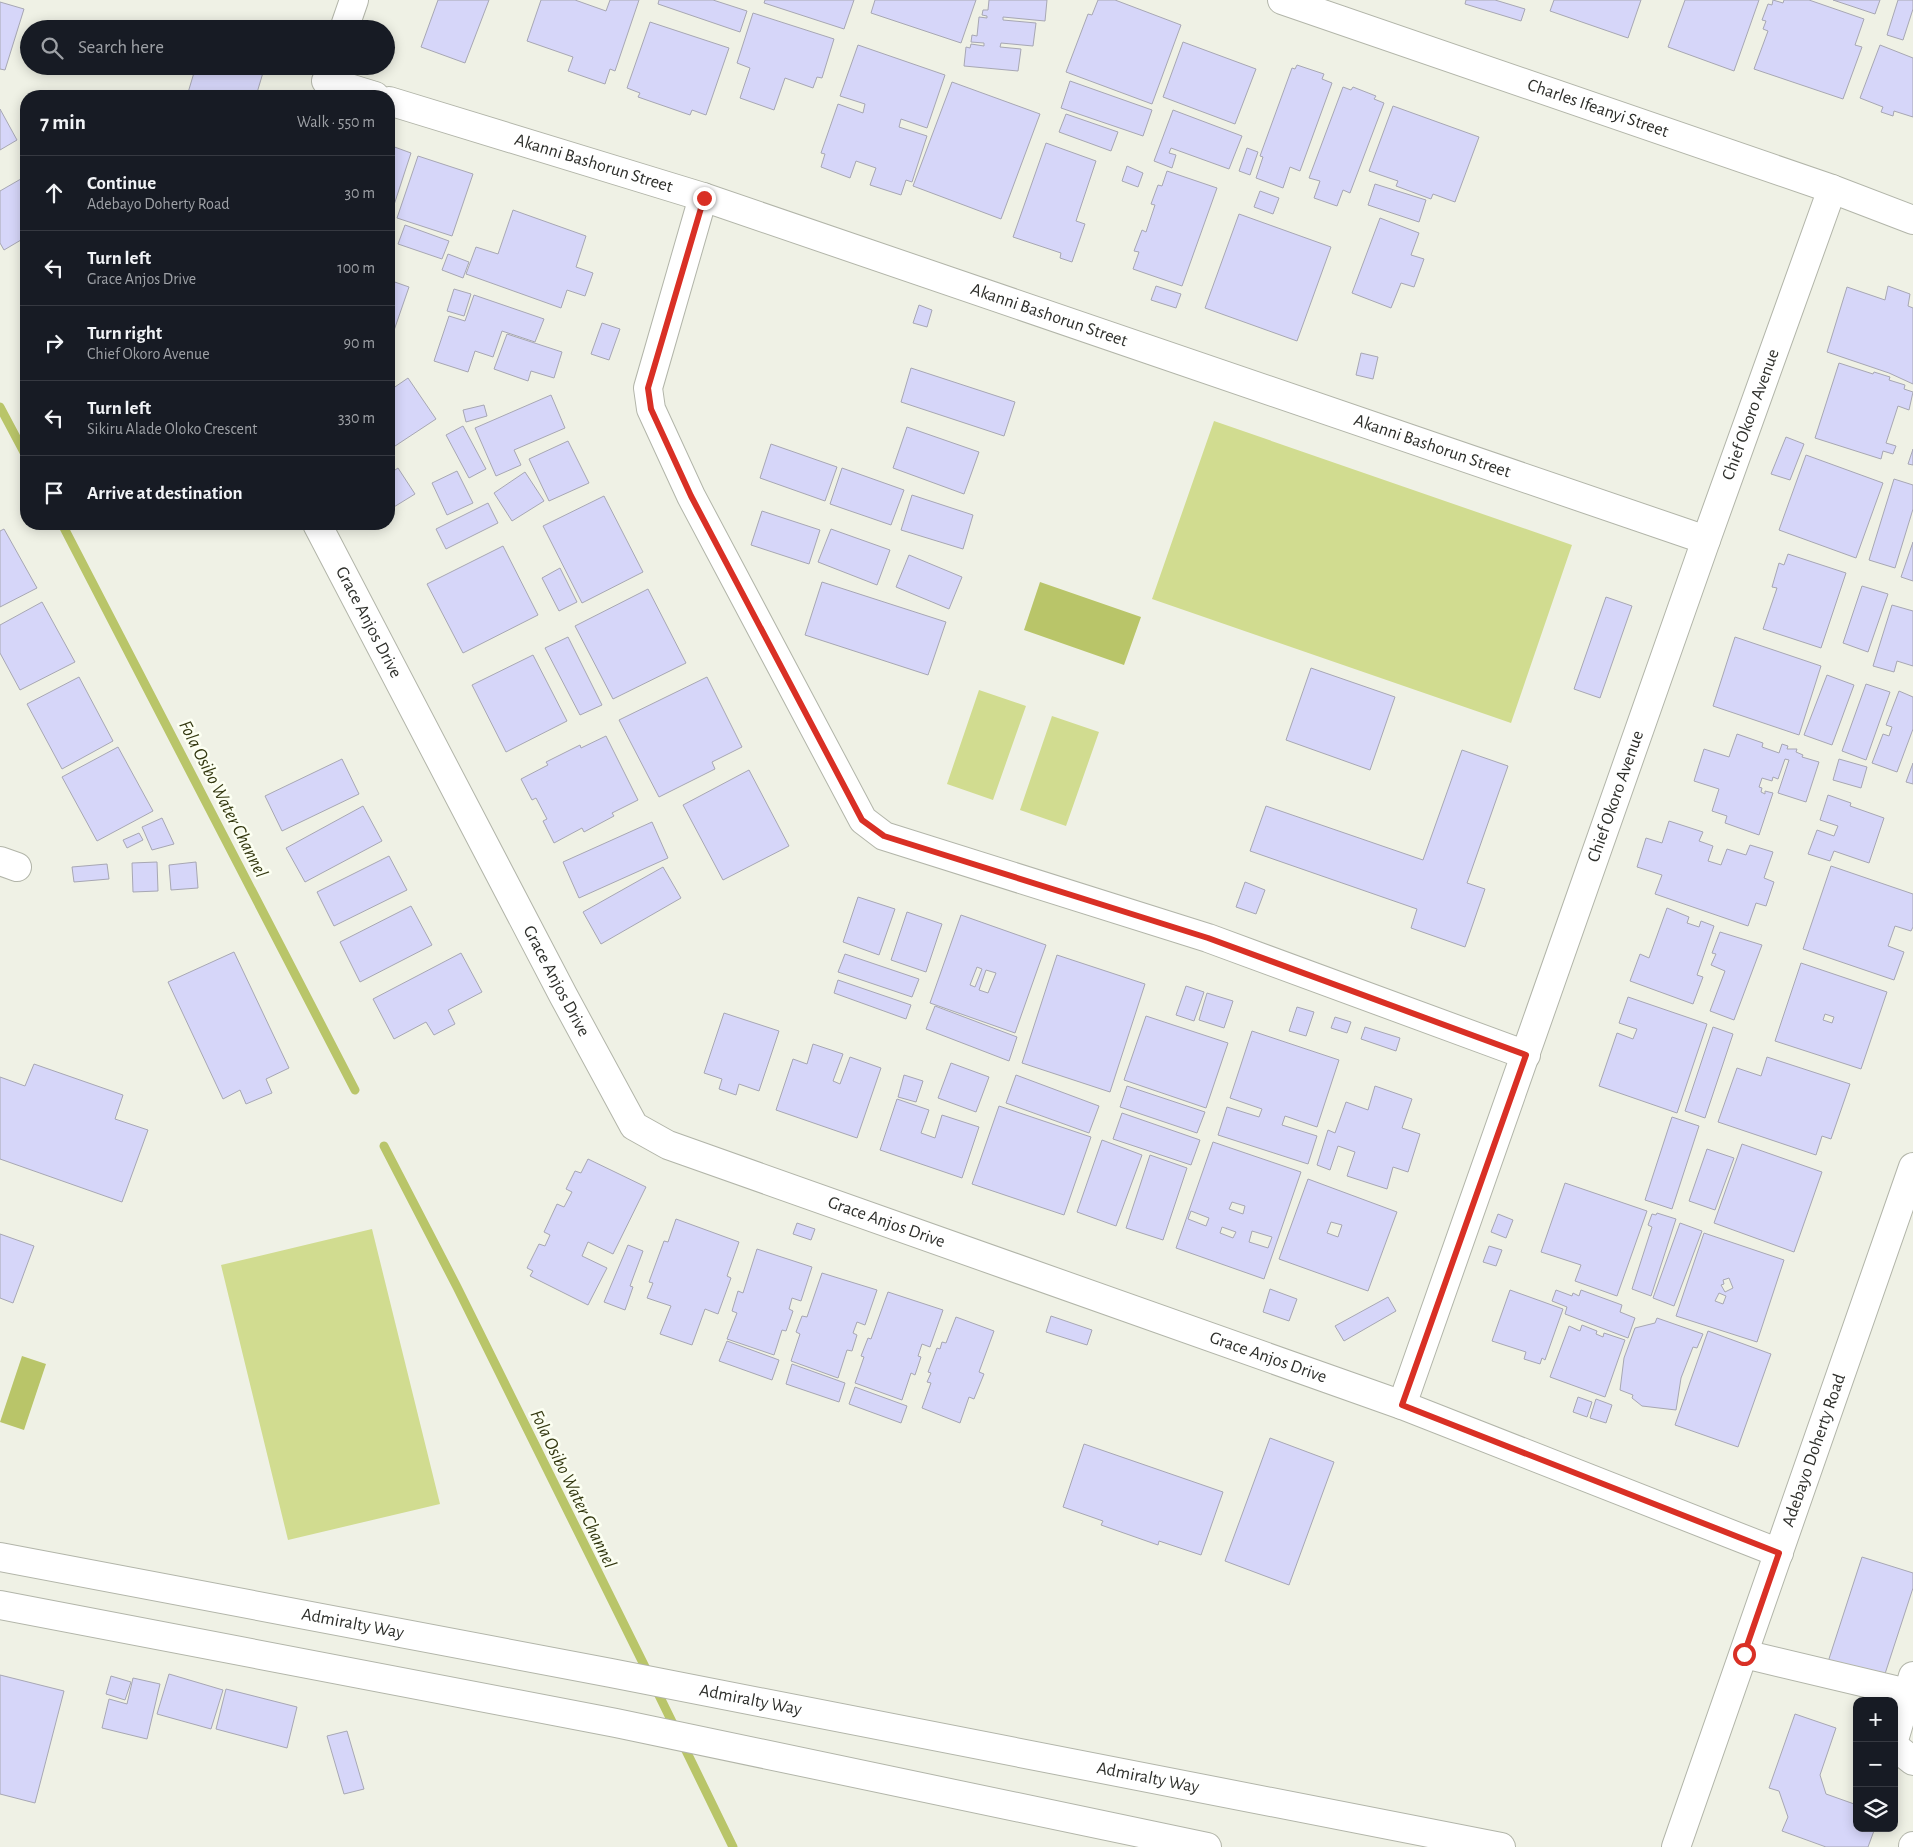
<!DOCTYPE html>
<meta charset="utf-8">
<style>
:root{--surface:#171b24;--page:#20242c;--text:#f1f3f6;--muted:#9ea1a6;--line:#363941}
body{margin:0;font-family:"Alegreya Sans",sans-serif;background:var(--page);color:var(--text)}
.controls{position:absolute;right:15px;bottom:15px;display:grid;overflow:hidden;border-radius:10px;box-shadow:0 2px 12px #0003}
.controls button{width:45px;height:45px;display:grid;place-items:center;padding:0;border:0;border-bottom:1px solid var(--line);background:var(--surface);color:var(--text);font:25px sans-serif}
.stop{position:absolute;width:15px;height:15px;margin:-11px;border:4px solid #d93025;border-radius:50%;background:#fff}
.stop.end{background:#d93025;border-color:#fff;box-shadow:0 1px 5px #0008}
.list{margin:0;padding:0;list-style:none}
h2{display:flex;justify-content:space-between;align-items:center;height:65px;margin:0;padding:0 20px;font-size:21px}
h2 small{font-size:16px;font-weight:400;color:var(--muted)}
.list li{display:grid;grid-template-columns:32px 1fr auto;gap:15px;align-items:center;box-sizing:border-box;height:75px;padding:0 20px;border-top:1px solid var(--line)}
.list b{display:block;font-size:19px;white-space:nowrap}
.list p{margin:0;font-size:16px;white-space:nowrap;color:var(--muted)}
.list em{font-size:16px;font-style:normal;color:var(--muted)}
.icon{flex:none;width:28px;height:28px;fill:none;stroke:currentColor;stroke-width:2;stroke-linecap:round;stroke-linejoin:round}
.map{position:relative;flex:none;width:1913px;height:1847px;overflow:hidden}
.search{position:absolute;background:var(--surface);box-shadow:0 2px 12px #0003;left:20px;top:20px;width:375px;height:55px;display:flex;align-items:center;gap:12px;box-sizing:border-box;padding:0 18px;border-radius:28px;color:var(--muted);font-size:19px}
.panel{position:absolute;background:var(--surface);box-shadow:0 2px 12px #0003;left:20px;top:90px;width:375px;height:440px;border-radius:20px}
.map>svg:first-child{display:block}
.green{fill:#d1dc90}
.water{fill:#b9c569}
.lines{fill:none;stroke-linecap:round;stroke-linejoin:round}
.stream{stroke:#b9c569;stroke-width:9}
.building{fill:#d6d6f9;stroke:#a7a7b3;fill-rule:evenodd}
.street-casing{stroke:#b2b5a9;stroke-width:30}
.secondary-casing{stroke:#b2b5a9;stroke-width:30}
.primary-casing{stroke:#b2b5a9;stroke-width:30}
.street{stroke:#fff;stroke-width:28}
.secondary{stroke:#fff;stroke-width:28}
.primary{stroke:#fff;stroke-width:28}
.route{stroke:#d93025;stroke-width:6}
.labels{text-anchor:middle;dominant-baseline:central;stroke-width:5;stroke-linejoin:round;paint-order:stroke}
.street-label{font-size:18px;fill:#2e2f2b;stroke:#fcfff2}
.water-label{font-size:19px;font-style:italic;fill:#333810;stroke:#fcfff2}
</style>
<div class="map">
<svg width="1913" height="1847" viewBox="0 0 1913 1847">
<rect width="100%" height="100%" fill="#eff1e5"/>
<path class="green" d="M1214 421 1572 545 1511 723 1152 599Z
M979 690 1026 706 993 800 947 784Z
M1052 716 1099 732 1066 826 1020 810Z
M372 1229 440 1504 288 1540 221 1265Z"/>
<path class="water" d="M1040 582 1141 617 1124 665 1024 630Z
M22 1356 46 1364 24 1430 0 1422Z"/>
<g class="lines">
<path class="stream" d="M0 407 26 456
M62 524 355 1090
M384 1146 457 1287 649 1675
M655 1687 733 1847"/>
</g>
<path class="building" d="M438 0H489L465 63 421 47Z
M541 0H575L606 11 610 0H639L615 71 610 69 605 84 568 71 573 57 527 41Z
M659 0H713L747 11 740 32 658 4Z
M765 0H854L844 29 764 3Z
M875 0H976L961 43 871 13Z
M989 0H1047L1045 21 1003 17V20L1036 23 1033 46 1001 43 1000 47 1021 49 1018 71 964 66 966 47 970 48 971 44 984 46V43L971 42 972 35 977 36 979 17 987 18V16L982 15 983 10H988Z
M1098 0H1115L1181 25 1152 104 1066 72 1088 14 1092 15Z
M1466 0H1495L1525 9 1521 21 1465 4Z
M1554 0H1641L1628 38 1550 11Z
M1685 0H1759L1734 71 1668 47Z
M1773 0 1783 3 1784 0H1809L1864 19 1855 45 1862 47 1843 99 1754 69 1768 31 1763 29 1766 21 1762 20 1768 4 1772 5Z
M1833 0H1880L1875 14Z
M1898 0H1913V9L1903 40 1887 35Z
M0 2 24 9 5 70 0 69Z
M753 13 834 39 822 78 817 77 813 88 785 78 774 110 740 98 750 68 737 63Z
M650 22 729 48 706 115 692 110 690 115 638 97 640 93 627 88Z
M1183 42 1256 69 1235 124 1163 97Z
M858 45 945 75 927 128 901 119 899 127 927 136 912 182 906 180 901 195 870 185 876 168 856 161 850 178 821 167 825 154 821 153 838 104 863 113 865 104 840 96Z
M1880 45 1913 58V117L1894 111 1893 116 1881 112 1883 107 1860 98Z
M1297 65 1324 74 1322 79 1332 83 1300 171 1290 167 1283 188 1256 178 1263 157 1260 156 1292 68 1295 69Z
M196 66H265L256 96H187Z
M1070 81 1152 110 1143 136 1061 108Z
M952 82 1040 114 1001 219 913 186Z
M1343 87 1351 90 1353 87 1376 96 1374 99 1384 103 1350 193 1343 190 1337 206 1314 198 1320 181 1309 178Z
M1393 106 1479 137 1455 202 1433 194 1431 199 1396 186 1398 181 1369 171Z
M0 109 17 140 0 150Z
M1173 110 1242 136 1229 169 1171 148 1169 153 1176 155 1172 168 1154 161Z
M1066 114 1118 132 1111 151 1059 132Z
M1046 143 1096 161 1076 221 1085 224 1072 262 1060 258 1061 253 1013 237Z
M389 145 411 153 392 211 389 210Z
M1247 148 1258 152 1250 175 1239 171Z
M418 156 473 174 452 236 397 218Z
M1127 166 1143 173 1138 187 1122 181Z
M1167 171 1217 188 1182 286 1133 269 1139 252 1134 251 1142 230 1146 232 1155 205 1151 204 1158 185 1162 186Z
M26 176V220L21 222 26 231V237L4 250 0 243V191Z
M1375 184 1426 200 1419 222 1368 205Z
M1260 191 1279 198 1273 214 1254 207Z
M513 210 586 236 576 267 593 273 585 296 567 290 561 308 466 274 476 247 498 254Z
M1239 214 1331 247 1297 341 1205 308Z
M1380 218 1419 233 1411 255 1424 259 1414 287 1401 283 1391 308 1352 293Z
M405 225 449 241 442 259 398 244Z
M448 254 469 262 463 278 442 270Z
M389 280 409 287 390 342 389 341Z
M1156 286 1181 294 1176 308 1151 300Z
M1888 286 1910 294 1908 306 1913 308V384L1889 373 1827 352 1847 287 1885 300Z
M454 289 471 294 464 316 447 311Z
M474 295 544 319 535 342 502 331 493 357 475 351 468 372 434 361 449 316 465 321Z
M919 305 932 310 927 327 913 323Z
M602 323 620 329 609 360 591 354Z
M507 334 562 352 554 378 531 371 528 381 494 369Z
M1361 353 1378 357 1373 379 1356 375Z
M1839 363 1873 374 1874 372 1890 377 1889 380 1905 385 1904 389 1913 392 1909 410 1898 406 1886 443 1896 446 1893 454 1883 451 1881 459 1815 438Z
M911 368 1015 402 1004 436 901 402Z
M408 378 436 419 389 450V391Z
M551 395 565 428 514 450 521 465 496 476 475 428Z
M484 405 487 416 466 422 463 410Z
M463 426 486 469 469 478 446 435Z
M907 427 979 452 964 494 893 468Z
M1786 437 1804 444 1790 480 1771 474Z
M568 441 589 483 549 501 529 459Z
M771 444 837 467 825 501 760 478Z
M1913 449V465L1908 464Z
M1806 455 1883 483 1856 558 1779 530Z
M398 468 415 494 389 510V474Z
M842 468 904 490 891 525 830 504Z
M457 471 473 503 447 515 432 483Z
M525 472 544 501 512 521 494 493Z
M1894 479 1913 485V509L1895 568 1869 560Z
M912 495 973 515 963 549 901 530Z
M604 496 643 572 582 603 543 526Z
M488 503 498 523 446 549 436 529Z
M762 511 820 530 809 564 751 545Z
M4 529 37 588 0 607V531Z
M831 529 890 550 877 585 818 562Z
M1913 542V581L1901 577Z
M503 546 538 615 463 653 427 584Z
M1788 554 1846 573 1821 648 1763 629 1777 588 1772 587 1779 563 1784 565Z
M909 555 962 577 949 609 896 587Z
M560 568 577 602 559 611 542 578Z
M822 582 946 622 928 675 805 635Z
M1862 586 1888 594 1868 652 1843 643Z
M648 589 686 663 613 699 575 626Z
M1606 597 1632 606 1600 698 1574 689Z
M42 602 75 662 20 690 0 653V625Z
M1892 605 1913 611V666L1897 661 1894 672 1873 666Z
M568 637 602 705 580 715 545 648Z
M1735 637 1821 666 1799 735 1713 706Z
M533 655 567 721 506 752 472 685Z
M1311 668 1395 697 1370 770 1286 740Z
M1827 675 1854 685 1832 745 1804 735Z
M79 677 113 741 62 769 27 704Z
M707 677 742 747 712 762 715 769 659 797 619 720Z
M1866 684 1890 692 1866 760 1842 751Z
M1899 691 1913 697V729L1897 772 1872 763 1883 734 1889 736 1892 727 1886 725Z
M1737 734 1763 743 1762 747 1779 753 1782 744 1788 746 1787 749H1797L1796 752 1803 755 1802 757 1819 762 1806 802 1778 793 1789 760 1785 759 1778 779 1773 777 1772 781 1762 778 1759 787 1762 788 1761 792 1765 794V791L1773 793 1759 835 1725 823 1727 816 1712 811 1719 789 1694 781 1704 749 1729 757Z
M606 736 638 800 612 813 614 816 584 832 582 828 554 843 543 821 547 819 536 798 532 800 521 779 548 765 546 762 580 745 581 748Z
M118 747 153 811 97 841 62 777Z
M1462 750 1508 766 1467 883 1485 889 1465 947 1411 928 1417 909 1250 851 1266 806 1423 860Z
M342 759 359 794 282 831 265 796Z
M1839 759 1867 767 1861 788 1833 780Z
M1913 763V784L1906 782Z
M749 770 789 846 723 880 683 805Z
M1828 795 1851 803 1850 806 1884 818 1869 863 1834 851 1830 861 1808 854 1817 830 1834 836 1838 826 1820 820Z
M363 806 382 841 305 882 286 848Z
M162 818 174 844 152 850 142 827Z
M1669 821 1703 832 1699 841 1713 846 1708 861 1721 865 1727 849 1746 855 1750 845 1773 852 1764 878 1774 882 1766 906 1756 903 1748 926 1655 894 1662 875 1637 867 1646 838 1662 843Z
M652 822 668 858 579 898 563 862Z
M139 833 143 840 127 848 123 840Z
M389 856 407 890 334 926 317 892Z
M157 862 158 891 133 892 132 863Z
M196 862 198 888 171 890 169 865Z
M107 864 109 879 74 882 72 867Z
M1831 866 1913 894V927L1911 931 1895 926 1888 946 1904 952 1894 980 1803 949Z
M663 867 681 898 601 944 583 912Z
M1245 882 1265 890 1256 914 1236 907Z
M858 897 895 909 879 955 843 942Z
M411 906 432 945 360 982 340 942Z
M1667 908 1689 917 1687 923 1699 927 1701 921 1714 926 1697 975 1703 977 1693 1004 1630 981 1640 954 1649 958Z
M907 912 942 924 926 972 891 960Z
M961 915 1046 945 1015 1033 930 1003ZM977 967 982 969 975 987 970 985ZM986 970 996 973 988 993 979 990Z
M1720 932 1762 945 1734 1020 1710 1011 1725 971 1711 965 1716 954 1712 953Z
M234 952 289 1068 266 1079 272 1093 246 1104 240 1090 223 1099 168 982Z
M461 953 482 992 448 1010 455 1024 434 1035 426 1022 394 1039 373 999Z
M845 954 919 979 912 997 838 972Z
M1057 955 1145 984 1110 1092 1022 1063Z
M1801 963 1887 992 1861 1069 1775 1041ZM1825 1014 1834 1017 1832 1023 1823 1020Z
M838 980 911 1005 906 1019 834 993Z
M1186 986 1204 992 1194 1021 1176 1015Z
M1207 993 1233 1001 1224 1028 1199 1020Z
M1628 997 1707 1024 1677 1113 1599 1086 1617 1033 1633 1039 1637 1029 1619 1023Z
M935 1006 1017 1037 1009 1061 926 1029Z
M1297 1007 1314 1012 1306 1036 1289 1031Z
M724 1013 779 1031 759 1091 739 1084 736 1095 719 1089 722 1079 704 1073Z
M1146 1016 1228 1043 1206 1108 1124 1080Z
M1335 1017 1351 1022 1347 1033 1331 1028Z
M1365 1027 1400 1038 1396 1051 1361 1039Z
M1713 1027 1733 1034 1705 1118 1685 1111Z
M1252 1031 1339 1060 1317 1127 1285 1116 1282 1125 1317 1136 1308 1164 1218 1135 1227 1107 1259 1117 1262 1109 1230 1098Z
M813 1044 843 1054 833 1081 840 1084 850 1057 881 1068 857 1138 776 1110 793 1059 807 1064Z
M1767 1057 1850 1084 1831 1139 1822 1136 1816 1155 1718 1122 1737 1068 1761 1076Z
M951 1063 989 1077 976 1112 938 1098Z
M34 1064 123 1095 115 1119 148 1130 122 1202 0 1159V1077L25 1086Z
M904 1075 923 1081 916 1102 898 1097Z
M1016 1075 1099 1106 1089 1133 1006 1103Z
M1127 1086 1205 1112 1197 1133 1120 1107Z
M1375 1086 1412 1099 1402 1128 1420 1134 1408 1172 1393 1167 1387 1189 1347 1176 1355 1152 1338 1146 1330 1170 1317 1165 1328 1130 1335 1133 1346 1102 1368 1110Z
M897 1099 929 1110 921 1133 935 1138 942 1115 979 1127 962 1178 880 1150Z
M999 1106 1091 1137 1064 1215 972 1184Z
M1122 1113 1200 1140 1191 1165 1113 1139Z
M1672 1117 1699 1126 1672 1209 1645 1200Z
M1102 1140 1142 1155 1116 1226 1077 1212Z
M1213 1142 1301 1172 1264 1279 1176 1248ZM1232 1202 1245 1206 1243 1214 1229 1209ZM1191 1211 1209 1218 1206 1226 1188 1219ZM1222 1227 1236 1232 1233 1238 1220 1233ZM1252 1231 1272 1237 1268 1248 1249 1242Z
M1742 1144 1822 1172 1794 1252 1714 1223Z
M1707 1149 1734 1158 1715 1210 1689 1201Z
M1150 1155 1187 1168 1163 1240 1126 1228Z
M588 1159 646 1187 613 1254 588 1242 582 1256 607 1268 588 1305 530 1276 533 1271 527 1268 539 1244 545 1246 550 1235 544 1232 557 1204 564 1207 572 1192 566 1189 575 1171 581 1173Z
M1308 1179 1397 1212 1368 1291 1279 1259ZM1331 1222 1342 1225 1338 1237 1327 1233Z
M1565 1183 1647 1211 1617 1296 1575 1281 1581 1265 1541 1252Z
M1657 1213 1676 1219 1651 1296 1632 1289 1652 1227 1648 1225 1652 1214 1656 1215Z
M1498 1214 1513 1220 1506 1238 1491 1232Z
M676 1219 739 1242 727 1276 731 1278 718 1314 705 1309 692 1345 660 1334 671 1306 647 1298 653 1283 649 1282 664 1241 668 1242Z
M797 1223 815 1229 811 1240 793 1234Z
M1680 1223 1702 1231 1674 1306 1653 1298Z
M1704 1233 1784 1260 1757 1342 1676 1316ZM1729 1278 1733 1288 1725 1292 1721 1285 1724 1284 1723 1280ZM1719 1293 1726 1296 1723 1304 1715 1301Z
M0 1234 34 1246 13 1303 0 1298Z
M628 1245 643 1251 630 1286 633 1287 625 1310 604 1302Z
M1489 1246 1502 1250 1496 1266 1483 1262Z
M757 1249 812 1267 801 1301 792 1298 789 1309 793 1311 786 1331 782 1330 774 1355 727 1339 737 1313 732 1311 738 1291 743 1293Z
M822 1273 877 1290 865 1325 857 1322 853 1333 857 1335 852 1351 847 1350 838 1378 791 1361 800 1334 796 1332 802 1316 807 1317Z
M1270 1289 1297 1299 1289 1321 1263 1312Z
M1510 1290 1563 1309 1545 1360 1542 1358 1540 1364 1524 1359 1526 1352 1492 1341Z
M1556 1290 1572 1296 1573 1293 1579 1296 1581 1290 1622 1305 1620 1312 1635 1318 1628 1338 1565 1314 1567 1307 1552 1301Z
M888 1292 943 1310 930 1347 922 1344 918 1356 921 1357 915 1375 911 1373 902 1400 855 1383 864 1357 861 1356 868 1338 871 1339Z
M1388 1297 1396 1311 1344 1341 1335 1326Z
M1051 1316 1092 1330 1087 1345 1046 1332Z
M956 1317 994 1331 979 1372 984 1374 974 1399 969 1397 960 1423 922 1408 931 1383 927 1382 931 1373 928 1372 937 1348 940 1349 942 1342 946 1343Z
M1657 1318 1703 1334 1697 1348 1693 1347 1681 1378 1676 1410 1642 1406 1632 1398 1633 1395 1620 1390 1624 1358 1635 1328 1655 1323Z
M1582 1325 1597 1331 1596 1334 1603 1337 1604 1333 1625 1340 1605 1397 1550 1377 1569 1326 1580 1331Z
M1708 1331 1771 1354 1738 1447 1675 1425Z
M727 1341 779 1360 772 1380 719 1361Z
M792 1364 845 1383 839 1402 786 1384Z
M855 1387 907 1406 901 1423 849 1404Z
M1578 1397 1592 1402 1587 1417 1573 1412Z
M1596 1399 1612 1405 1606 1423 1590 1418Z
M1270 1438 1334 1462 1289 1585 1225 1561Z
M1084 1444 1223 1492 1201 1555 1159 1541 1158 1545 1101 1525 1103 1521 1063 1507Z
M1862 1557 1913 1573V1588L1882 1683 1827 1665Z
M169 1674 223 1690 211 1729 157 1714Z
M0 1675 64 1691 35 1803 0 1794Z
M111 1676 131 1682 125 1700 106 1694Z
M133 1678 160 1684 147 1739 102 1728 109 1699 127 1704Z
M226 1689 297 1707 287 1748 216 1729Z
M1795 1714 1836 1728 1820 1775 1826 1794 1857 1805V1828H1875L1868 1847H1826L1782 1831 1788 1817 1779 1791 1769 1788Z
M347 1731 364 1789 344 1794 327 1736Z"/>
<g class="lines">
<defs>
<g id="street">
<path id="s1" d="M1282 0 1832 189 1913 220"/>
<path d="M344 29 354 0"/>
<path d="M326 81 375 96"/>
<path id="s2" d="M389 101 703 197 1706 540"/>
<path d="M703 197 648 388 651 409 691 496 863 820 884 836 1208 938 1526 1055"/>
<path id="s3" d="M317 524 563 995 634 1126 668 1145 1402 1405 1779 1553"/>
<path d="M0 861 17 867"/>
<path id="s4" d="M1402 1405 1706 540 1832 189"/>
<path d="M1744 1654 1908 1693"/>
<path d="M1894 1740 1913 1676"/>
<path d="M1894 1746 1913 1761"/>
<path d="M1913 1846V1847"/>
</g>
<g id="secondary">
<path id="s5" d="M1676 1847 1913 1167"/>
</g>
<g id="primary">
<path id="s6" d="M0 1557 611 1673 1501 1847"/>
<path d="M0 1605 616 1723 1207 1847"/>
</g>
</defs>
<use href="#street" class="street-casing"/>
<use href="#secondary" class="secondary-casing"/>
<use href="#primary" class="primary-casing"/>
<use href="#street" class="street"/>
<use href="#secondary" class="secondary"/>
<use href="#primary" class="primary"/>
</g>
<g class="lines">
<path class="route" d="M704 198 648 388 651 409 691 496 862 820 884 836 1208 938 1526 1055 1402 1405 1779 1553 1744 1654"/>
</g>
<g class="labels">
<g class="street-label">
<text stroke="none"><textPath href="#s1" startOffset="334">Charles Ifeanyi Street</textPath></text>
<text stroke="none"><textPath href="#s2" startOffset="214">Akanni Bashorun Street</textPath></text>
<text stroke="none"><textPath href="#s2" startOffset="694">Akanni Bashorun Street</textPath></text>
<text stroke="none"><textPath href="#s4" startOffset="1050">Chief Okoro Avenue</textPath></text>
<text stroke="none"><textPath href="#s2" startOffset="1099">Akanni Bashorun Street</textPath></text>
<text stroke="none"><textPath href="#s3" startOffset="111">Grace Anjos Drive</textPath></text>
<text stroke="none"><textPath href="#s4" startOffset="645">Chief Okoro Avenue</textPath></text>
<text stroke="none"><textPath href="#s3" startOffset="516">Grace Anjos Drive</textPath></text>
<text stroke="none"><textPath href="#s3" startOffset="951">Grace Anjos Drive</textPath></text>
<text stroke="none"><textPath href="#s3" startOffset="1356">Grace Anjos Drive</textPath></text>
<text stroke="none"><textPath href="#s5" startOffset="420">Adebayo Doherty Road</textPath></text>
<text stroke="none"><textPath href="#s6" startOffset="359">Admiralty Way</textPath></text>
<text stroke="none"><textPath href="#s6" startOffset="764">Admiralty Way</textPath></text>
<text stroke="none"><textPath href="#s6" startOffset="1169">Admiralty Way</textPath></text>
</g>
<g class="water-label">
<text transform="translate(223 799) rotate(63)">Fola Osibo Water Channel</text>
<text transform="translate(573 1489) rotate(64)">Fola Osibo Water Channel</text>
</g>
</g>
</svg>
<div class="controls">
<button>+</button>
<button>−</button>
<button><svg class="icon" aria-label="layers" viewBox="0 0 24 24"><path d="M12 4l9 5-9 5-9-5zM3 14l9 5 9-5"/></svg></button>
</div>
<div class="stop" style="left:1744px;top:1654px"></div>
<div class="stop end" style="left:704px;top:198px"></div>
<div class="search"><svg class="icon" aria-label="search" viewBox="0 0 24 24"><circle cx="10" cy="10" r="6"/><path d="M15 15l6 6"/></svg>Search here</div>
<section class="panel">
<h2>7 min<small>Walk · 550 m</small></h2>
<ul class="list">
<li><svg class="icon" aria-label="ahead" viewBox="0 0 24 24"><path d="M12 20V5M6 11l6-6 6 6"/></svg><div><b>Continue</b><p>Adebayo Doherty Road</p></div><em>30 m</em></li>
<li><svg class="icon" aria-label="left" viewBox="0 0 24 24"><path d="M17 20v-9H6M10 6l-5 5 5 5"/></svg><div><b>Turn left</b><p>Grace Anjos Drive</p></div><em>100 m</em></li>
<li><svg class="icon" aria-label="right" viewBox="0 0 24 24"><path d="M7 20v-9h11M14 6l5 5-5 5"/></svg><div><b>Turn right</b><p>Chief Okoro Avenue</p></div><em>90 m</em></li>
<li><svg class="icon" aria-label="left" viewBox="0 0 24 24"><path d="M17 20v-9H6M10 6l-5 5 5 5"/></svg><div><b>Turn left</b><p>Sikiru Alade Oloko Crescent</p></div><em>330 m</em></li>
<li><svg class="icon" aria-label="arrive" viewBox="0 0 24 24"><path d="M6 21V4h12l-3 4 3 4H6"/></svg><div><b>Arrive at destination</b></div></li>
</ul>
</section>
</div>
